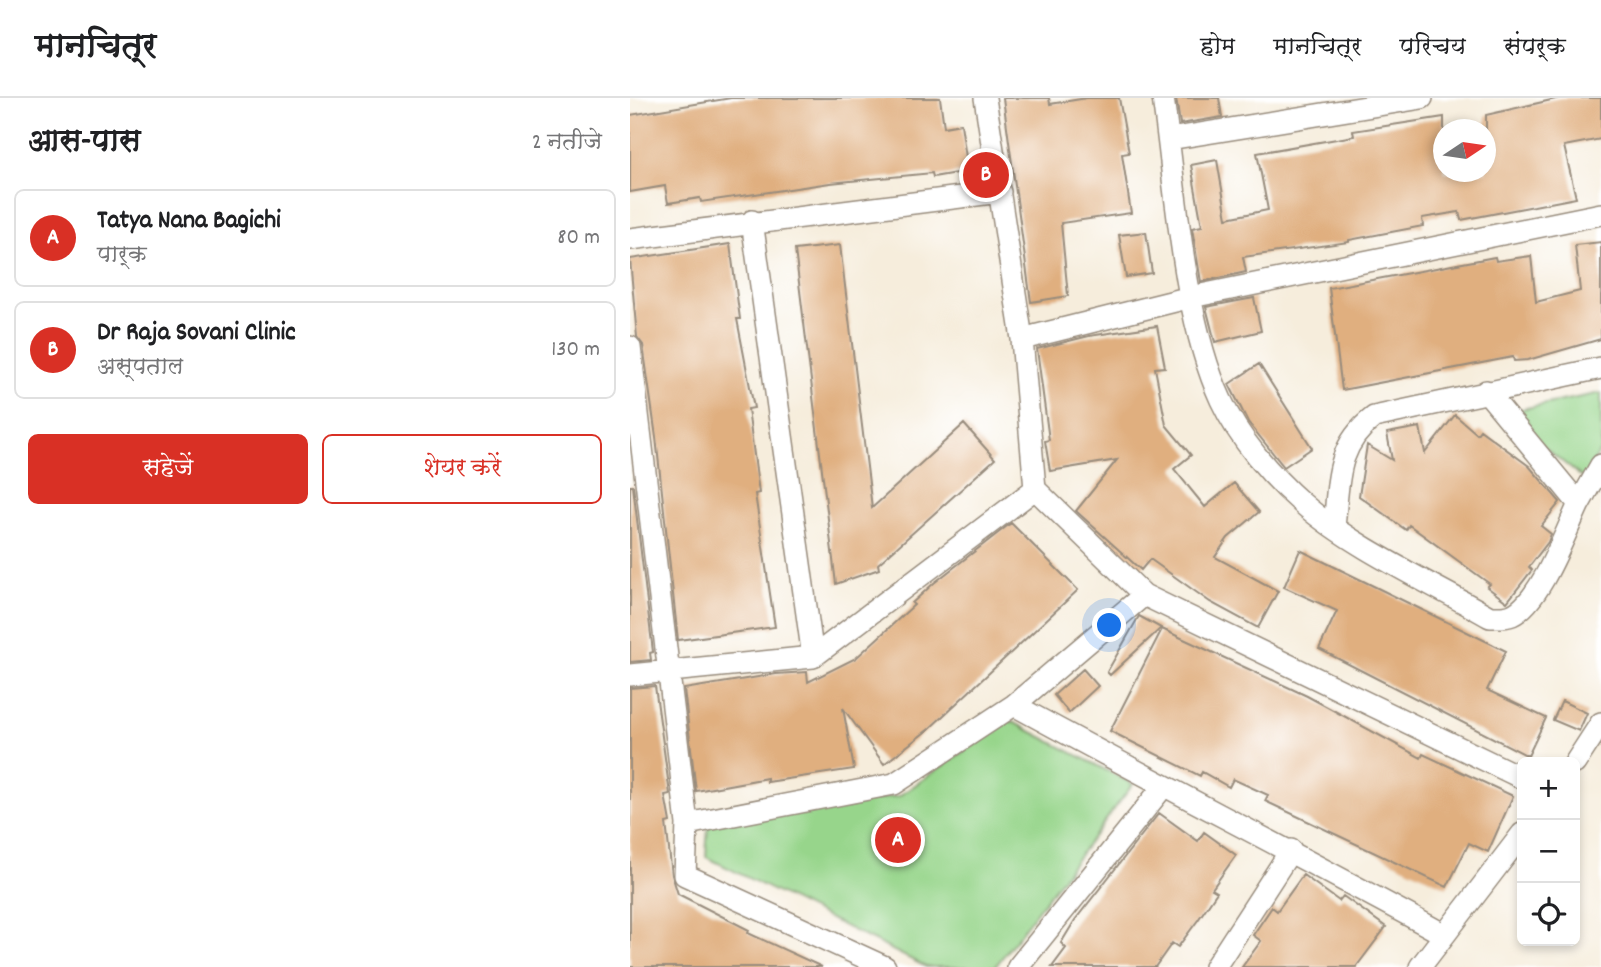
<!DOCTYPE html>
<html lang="hi">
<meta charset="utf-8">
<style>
:root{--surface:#fff;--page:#f6f6f6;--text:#202124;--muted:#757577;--line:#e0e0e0;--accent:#d93025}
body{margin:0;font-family:Dekko,"Playpen Sans Deva",sans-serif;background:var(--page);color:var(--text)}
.controls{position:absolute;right:21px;bottom:21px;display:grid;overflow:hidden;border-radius:10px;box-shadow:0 4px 10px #0003}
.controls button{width:63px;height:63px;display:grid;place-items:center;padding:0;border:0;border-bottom:2px solid var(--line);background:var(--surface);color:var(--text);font:35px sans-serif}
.compass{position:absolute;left:803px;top:21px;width:63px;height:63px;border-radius:50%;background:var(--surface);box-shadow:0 4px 10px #0003;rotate:77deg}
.you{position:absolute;left:480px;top:528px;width:24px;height:24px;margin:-18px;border:5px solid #fff;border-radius:50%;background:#1a73e8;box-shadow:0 0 0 10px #1a73e833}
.badge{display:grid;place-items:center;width:46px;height:46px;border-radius:50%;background:var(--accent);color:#fff;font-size:23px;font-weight:700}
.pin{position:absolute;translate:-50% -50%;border:4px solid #fff;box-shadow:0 2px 7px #0006}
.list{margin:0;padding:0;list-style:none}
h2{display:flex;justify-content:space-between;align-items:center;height:91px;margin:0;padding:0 28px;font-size:30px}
h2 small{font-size:23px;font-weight:400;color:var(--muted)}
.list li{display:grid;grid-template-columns:46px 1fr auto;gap:21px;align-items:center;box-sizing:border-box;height:98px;margin:0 14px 14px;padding:0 14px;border:2px solid var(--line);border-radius:10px}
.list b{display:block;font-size:26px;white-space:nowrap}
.list p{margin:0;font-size:23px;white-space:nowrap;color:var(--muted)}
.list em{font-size:23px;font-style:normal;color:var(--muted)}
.actions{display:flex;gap:14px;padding:21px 28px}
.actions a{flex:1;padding:16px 0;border:2px solid var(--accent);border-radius:10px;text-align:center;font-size:24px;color:var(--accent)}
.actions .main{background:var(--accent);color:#fff}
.icon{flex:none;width:38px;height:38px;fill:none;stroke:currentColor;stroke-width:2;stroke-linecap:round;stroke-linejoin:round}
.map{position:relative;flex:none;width:971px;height:869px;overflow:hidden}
header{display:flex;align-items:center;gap:42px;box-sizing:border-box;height:98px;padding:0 35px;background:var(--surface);border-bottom:2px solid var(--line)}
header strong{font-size:33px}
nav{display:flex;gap:38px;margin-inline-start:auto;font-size:24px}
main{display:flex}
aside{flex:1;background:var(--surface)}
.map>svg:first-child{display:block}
.green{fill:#97d58b;stroke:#698054;stroke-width:2}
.building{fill:#e0af7f}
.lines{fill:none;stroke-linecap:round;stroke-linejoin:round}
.street-casing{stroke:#988c7d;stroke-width:24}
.street{stroke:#fff;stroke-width:21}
</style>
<header>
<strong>मानचित्र</strong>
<nav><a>होम</a><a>मानचित्र</a><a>परिचय</a><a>संपर्क</a></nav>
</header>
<main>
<aside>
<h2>आस-पास<small>2 नतीजे</small></h2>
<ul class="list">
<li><span class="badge">A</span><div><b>Tatya Nana Bagichi</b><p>पार्क</p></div><em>80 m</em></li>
<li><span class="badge">B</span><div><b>Dr Raja Sovani Clinic</b><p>अस्पताल</p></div><em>130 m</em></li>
</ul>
<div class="actions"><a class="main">सहेजें</a><a>शेयर करें</a></div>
</aside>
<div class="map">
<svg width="971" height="869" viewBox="0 0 971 869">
<rect width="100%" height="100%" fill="#fff"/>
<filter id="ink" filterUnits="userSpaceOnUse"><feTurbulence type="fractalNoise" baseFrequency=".0143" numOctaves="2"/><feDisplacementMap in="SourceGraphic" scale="14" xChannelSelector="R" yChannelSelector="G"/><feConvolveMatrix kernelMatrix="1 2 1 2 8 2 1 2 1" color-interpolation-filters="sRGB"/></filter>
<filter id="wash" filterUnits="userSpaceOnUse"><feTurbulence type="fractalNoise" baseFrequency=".00686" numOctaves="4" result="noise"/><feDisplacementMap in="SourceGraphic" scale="28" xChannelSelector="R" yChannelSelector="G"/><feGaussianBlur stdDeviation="1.57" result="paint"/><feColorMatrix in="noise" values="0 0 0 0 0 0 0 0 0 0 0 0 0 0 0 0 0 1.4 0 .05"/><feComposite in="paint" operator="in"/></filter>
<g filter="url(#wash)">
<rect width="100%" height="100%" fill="#f6eddc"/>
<path class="green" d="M971 295V351L954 381 872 315Z
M379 622 503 686 365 869H296L76 759 78 726 269 698Z"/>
<g id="blocks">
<path class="building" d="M101 0H310L314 29 331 26 338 73 303 79 302 75 200 85 71 104 70 100 38 105 35 88 0 94V17Z
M373 0H419L420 6 457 0H489L499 55 492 56 501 115 431 125 438 198 401 204Z
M546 0H589L592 19 550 26Z
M930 0H971V41L934 48 946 100 831 122 829 114 792 120 793 128 719 142V144L613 159 616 174 571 184 562 130 572 128 561 67 587 62 597 120 638 112 627 55 724 38 723 33 814 19V74H856V17Z
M516 134 522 175 496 179 489 137Z
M971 144V241L898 262 884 263 883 259 712 292 699 190 865 159 866 163 901 158 906 204 950 193 945 147Z
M100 146 110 221H107L124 310 118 311 129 395 125 396 145 529 48 542 26 339 13 247 7 239 0 161Z
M210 147 242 410 334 326 365 361 248 466 249 471 206 486 165 152Z
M624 200 631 233 585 244 576 209Z
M527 228 535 269 525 270 536 327 561 357 544 371 575 409 604 385 629 414 598 440 585 459 648 493 628 530 580 504 520 461 511 472 446 413 487 362 420 373 415 343 419 342 407 251 459 238Z
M629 266 682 350 654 369 618 324 599 286Z
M825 317 847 336 850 332 899 368 930 404 911 428 921 436 918 444 899 469 902 472 877 504 857 489 860 486 779 427 776 432 729 398 737 347 762 362 757 335 790 329 795 355Z
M0 388H3L23 554 20 555 21 562 0 564Z
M381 425 448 492 299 631 254 666 213 610 224 671 137 684V680L66 693 54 591 146 576 177 574 178 584 226 560 284 507 282 505 304 485Z
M670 452 876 553 857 592 916 620 898 658 689 551 707 513 654 489Z
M509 518 531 530 480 577 477 574Z
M532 531 677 598 791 660 793 656 883 698 858 754 839 745 817 789 635 703 638 697 603 681 599 689 572 674 570 678 480 633Z
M453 571 468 588 439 615 424 597Z
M25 588 40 696 35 697 40 724 36 725 42 777 48 796 119 832 118 835 192 869H0V590Z
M932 603 957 615 949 633 923 622Z
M529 715 568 743 574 734 606 757 582 791 587 794 568 822 548 849 542 845 525 869H422L436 850 431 845 445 822Z
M673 777 709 803 713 798 756 829 726 869H612L631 843 623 837 642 809 647 813Z"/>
</g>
</g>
<g filter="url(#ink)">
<use href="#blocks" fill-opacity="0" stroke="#988c7d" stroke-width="2"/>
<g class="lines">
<defs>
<path id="street" d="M355 0 392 241 405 391 514 497 892 680
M533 0C546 91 553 220 591 302 609 341 641 378 673 406 722 449 803 486 860 519 867 519 875 520 882 517 911 503 935 435 949 406
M539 41 792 0
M122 123 183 559
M0 141 370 94
M392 241 561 199 971 116
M0 249 57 726 55 777 255 869
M856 293 949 406 971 367
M704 429C709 384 705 349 744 319L971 270
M0 577 183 559 405 391
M384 607C526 685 671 758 813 836
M945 665 971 625
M57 726 264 686 384 607 514 497
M388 869 533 689
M585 869 661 752
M790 869 892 736"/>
</defs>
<use href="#street" class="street-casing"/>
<use href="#street" class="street"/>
</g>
</g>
</svg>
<div class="controls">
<button>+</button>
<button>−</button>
<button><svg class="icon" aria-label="locate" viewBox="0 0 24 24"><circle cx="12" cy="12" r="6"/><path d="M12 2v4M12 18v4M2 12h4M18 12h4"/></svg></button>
</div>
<svg class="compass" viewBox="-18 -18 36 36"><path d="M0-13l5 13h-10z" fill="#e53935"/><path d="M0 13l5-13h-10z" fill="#757577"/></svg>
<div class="you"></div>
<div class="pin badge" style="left:268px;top:742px">A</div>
<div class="pin badge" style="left:356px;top:77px">B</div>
</div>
</main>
